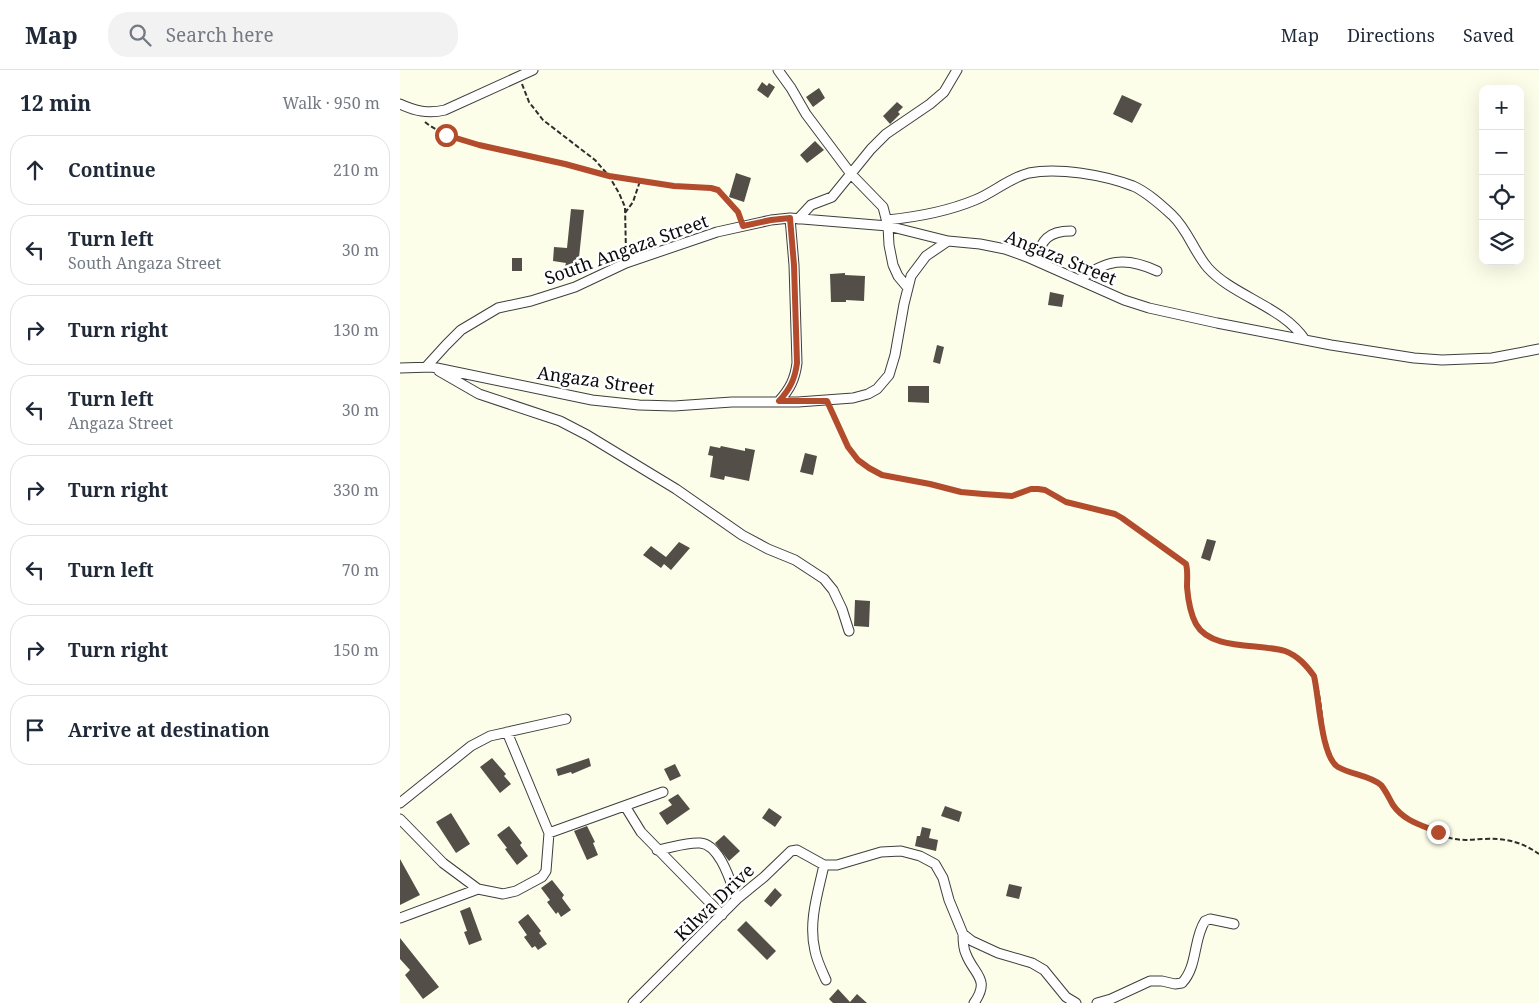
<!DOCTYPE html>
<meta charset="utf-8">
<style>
:root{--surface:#fff;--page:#f2f2f3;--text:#1f2937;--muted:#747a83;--line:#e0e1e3}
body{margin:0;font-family:"Noto Serif",serif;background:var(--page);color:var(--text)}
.controls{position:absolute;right:15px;top:15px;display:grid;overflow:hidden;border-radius:10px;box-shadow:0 5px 20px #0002}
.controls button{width:45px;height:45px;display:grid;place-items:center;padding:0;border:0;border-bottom:1px solid var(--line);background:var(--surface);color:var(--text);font:25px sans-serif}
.stop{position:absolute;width:15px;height:15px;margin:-11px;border:4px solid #b24c2c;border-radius:50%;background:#fff}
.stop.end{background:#b24c2c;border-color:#fff;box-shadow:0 1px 5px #0008}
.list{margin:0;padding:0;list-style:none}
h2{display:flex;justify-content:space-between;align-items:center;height:65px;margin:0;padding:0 20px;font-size:21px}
h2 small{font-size:16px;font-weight:400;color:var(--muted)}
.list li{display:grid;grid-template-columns:32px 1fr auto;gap:15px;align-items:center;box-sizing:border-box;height:70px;margin:0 10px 10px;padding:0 10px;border:1px solid var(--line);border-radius:20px}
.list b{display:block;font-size:19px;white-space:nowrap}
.list p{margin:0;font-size:16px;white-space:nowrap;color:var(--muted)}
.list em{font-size:16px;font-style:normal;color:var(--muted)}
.icon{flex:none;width:28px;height:28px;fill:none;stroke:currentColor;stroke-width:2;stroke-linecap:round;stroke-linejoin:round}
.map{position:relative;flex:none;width:1139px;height:933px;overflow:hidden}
header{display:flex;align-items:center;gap:30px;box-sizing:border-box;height:70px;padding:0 25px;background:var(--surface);border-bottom:1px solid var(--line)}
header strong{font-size:24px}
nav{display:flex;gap:28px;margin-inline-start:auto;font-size:18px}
.search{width:350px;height:45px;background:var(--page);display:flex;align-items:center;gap:12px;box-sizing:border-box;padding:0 18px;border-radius:20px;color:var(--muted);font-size:19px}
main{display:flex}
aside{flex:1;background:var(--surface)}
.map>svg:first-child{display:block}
.building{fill:#534f48}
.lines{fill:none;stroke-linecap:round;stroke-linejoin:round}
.minor-casing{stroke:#3e3e3e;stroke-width:11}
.path{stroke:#2d2d2d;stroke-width:2;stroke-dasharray:5 2.5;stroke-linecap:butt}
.minor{stroke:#fff;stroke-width:9}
.route{stroke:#b24c2c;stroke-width:6}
.labels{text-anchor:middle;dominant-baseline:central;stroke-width:5;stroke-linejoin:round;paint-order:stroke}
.street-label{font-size:18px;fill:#0b0b0b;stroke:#fff}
</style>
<header>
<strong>Map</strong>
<div class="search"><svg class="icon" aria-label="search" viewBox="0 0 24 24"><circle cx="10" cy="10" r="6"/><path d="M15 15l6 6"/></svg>Search here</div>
<nav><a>Map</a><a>Directions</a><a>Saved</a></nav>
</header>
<main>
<aside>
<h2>12 min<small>Walk · 950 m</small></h2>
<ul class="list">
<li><svg class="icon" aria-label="ahead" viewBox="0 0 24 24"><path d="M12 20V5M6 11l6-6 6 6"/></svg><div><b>Continue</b></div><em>210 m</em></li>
<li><svg class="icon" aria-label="left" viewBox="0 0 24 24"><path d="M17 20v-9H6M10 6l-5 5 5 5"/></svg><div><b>Turn left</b><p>South Angaza Street</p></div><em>30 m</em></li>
<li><svg class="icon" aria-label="right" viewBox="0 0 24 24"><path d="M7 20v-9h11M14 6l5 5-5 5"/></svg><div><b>Turn right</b></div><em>130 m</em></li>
<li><svg class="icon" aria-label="left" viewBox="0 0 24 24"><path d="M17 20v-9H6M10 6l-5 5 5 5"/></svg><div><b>Turn left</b><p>Angaza Street</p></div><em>30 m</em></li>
<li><svg class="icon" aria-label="right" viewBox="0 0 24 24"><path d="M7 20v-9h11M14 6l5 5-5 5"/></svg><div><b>Turn right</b></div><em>330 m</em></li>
<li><svg class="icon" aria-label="left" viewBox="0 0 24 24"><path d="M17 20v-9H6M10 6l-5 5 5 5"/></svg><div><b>Turn left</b></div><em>70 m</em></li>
<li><svg class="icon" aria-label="right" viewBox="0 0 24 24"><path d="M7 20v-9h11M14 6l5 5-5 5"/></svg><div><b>Turn right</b></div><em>150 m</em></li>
<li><svg class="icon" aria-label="arrive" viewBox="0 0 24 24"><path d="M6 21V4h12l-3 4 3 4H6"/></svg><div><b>Arrive at destination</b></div></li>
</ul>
</aside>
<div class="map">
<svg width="1139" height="933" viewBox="0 0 1139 933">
<rect width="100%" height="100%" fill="#fcfeea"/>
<path class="building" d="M362 12 367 16 369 13 375 17 368 28 357 20Z
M419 18 425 28 413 37 406 27Z
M722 25 742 34 732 53 713 44Z
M497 32 503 37 498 42 500 44 490 54 483 46Z
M415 71 424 80 407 93 400 85Z
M336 103 351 108 344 132 329 127Z
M171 139 184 140 178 197 165 196 166 193 153 191 154 177 167 178Z
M112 188H122V201H112Z
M445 203V205L465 206 464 231 446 230V232H431L430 204Z
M650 222 664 225 662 237 648 235Z
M537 275 544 277 540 294 533 292Z
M508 316H529V333L508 332Z
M310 376 320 378 321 376 345 381V378L355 380 349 411 325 406 324 410 310 407 313 386 308 385Z
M405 383 417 386 413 405 400 402Z
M807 469 816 471 810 491 801 488Z
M279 472 290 478 271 500 264 494 261 498 243 485 251 476 266 487Z
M455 530 470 531 469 557 454 556Z
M92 688 106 704 104 706 111 714 100 723 80 697Z
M189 688 191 696 172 704 171 702 158 706 156 699Z
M275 694 281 706 270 711 264 699Z
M278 724 290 739 267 755 259 743 272 735 268 730Z
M545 736 562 742 559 752 541 746Z
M369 738 382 747 375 757 362 748Z
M51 743 70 774 56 783 36 752Z
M109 756 122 773 120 775 128 786 117 795 105 779 107 778 97 765Z
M187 756 195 772 193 773 198 785 187 790 174 761Z
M522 757 531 759 529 768 538 770 536 781 515 776 517 766H520Z
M324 765 340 781 329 791 315 773Z
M0 789 20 825 0 835Z
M152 810 164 825 162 828 171 840 161 847 158 842 156 844 147 832 150 830 141 818Z
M609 814 622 817 619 829 606 826Z
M375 818 382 825 371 837 364 831Z
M70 837 82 870 69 875 64 862 67 861 60 841Z
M128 844 141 861 139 863 147 874 138 880 135 876 132 878 124 867 127 865 118 852Z
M346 851 376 881 367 890 337 860Z
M0 868 39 917 23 929 5 905 10 900 0 889Z
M438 919 450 932 457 924 467 933H433L429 929Z"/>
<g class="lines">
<defs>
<path id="minor" d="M378 0 391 18 406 44 451 104 483 137 488 156 489 175 493 195 498 206 508 218
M0 34C15 41 28 44 45 40L133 0
M398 149 411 135 432 127 471 79 486 64 530 34 544 22 557 0
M487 150C517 147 546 142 575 130 593 123 609 108 629 103 658 97 704 105 733 116 747 122 761 135 772 145 788 160 794 182 808 198 833 226 884 237 905 270
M635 190C642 170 648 161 671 161
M679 210C706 190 725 186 757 201
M26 297 46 275 61 260 98 238 131 231 175 217 226 193 317 162 371 150 390 148 488 156 548 171
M0 298 32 297 192 330 239 335 274 336 332 332H398L453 328 468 324 477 319 489 305 495 285 504 234 511 206 526 186 548 171 580 174 605 179 627 187 724 230 749 238 817 253 931 275 1014 288 1042 290 1092 288 1139 279
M39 301 79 324 160 351 187 365 276 419 342 465 368 479 395 490 424 509 433 520 442 539 449 561
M379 331C390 319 395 309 397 293L394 195 390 148
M0 733 71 676 90 666 166 649
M225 736 241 762 322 845
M0 749 43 793 78 819
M149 763 263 722
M257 780C271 778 286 772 300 773 320 774 331 813 337 829
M424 795C418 823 408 852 415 881 417 891 422 901 426 910
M0 848 78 819 103 824 116 821 142 807 146 801 149 763 107 662
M563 864C563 871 563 878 566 884 574 905 591 909 574 933
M233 933 337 829 364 807 391 781 397 780 424 795H437L481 782 501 781 520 786 535 794 543 808 549 830 563 864 572 871 598 883 632 893 644 900 666 927 676 933
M697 933 711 929 750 911H762L775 914 782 913C798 896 793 869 805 851L810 849 834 854"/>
</defs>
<use href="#minor" class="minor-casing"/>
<path class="path" d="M122 14 129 32 143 50 195 90 209 106 219 123 225 137 226 183
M25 52C53 75 125 85 163 93 179 97 194 104 210 107 230 110 251 112 271 116 282 118 307 115 316 119 326 124 336 138 340 148
M225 143 233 132 240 111
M430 338C438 356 445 378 460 391 480 409 506 408 531 414 557 420 583 426 610 426 621 425 629 418 639 419 649 421 658 429 667 432 682 438 699 440 715 444L722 448 786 494C788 501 787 509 787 516 788 529 791 545 798 556 820 590 896 561 914 607 922 626 922 657 926 678 936 706 957 699 977 713 987 719 990 732 997 740 1009 755 1030 760 1047 767 1058 771 1070 770 1082 769 1104 768 1121 771 1139 784"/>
<use href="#minor" class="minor"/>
</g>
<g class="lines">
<path class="route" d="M46 65 79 75 165 94 209 106 274 116 311 118 318 120 338 142 343 156 371 150 390 148 394 195 397 293C395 309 390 319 379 331H427L448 377 458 390 469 398 482 405 530 414 561 422 583 424 612 426 631 419H638L645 420 666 432 715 444 722 448 786 494C788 501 787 509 787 517 788 529 790 543 796 554 811 581 859 573 885 581 898 586 906 595 914 606 919 626 921 687 938 697 952 705 969 705 981 715 986 721 989 728 993 735 1004 751 1021 755 1038 762"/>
</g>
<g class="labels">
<g class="street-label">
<text transform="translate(226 179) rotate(-20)">South Angaza Street</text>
<text transform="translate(661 187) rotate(22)">Angaza Street</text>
<text transform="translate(196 310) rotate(8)">Angaza Street</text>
<text transform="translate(314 832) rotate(-44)">Kilwa Drive</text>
</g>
</g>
</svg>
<div class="controls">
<button>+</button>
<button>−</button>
<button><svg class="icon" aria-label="locate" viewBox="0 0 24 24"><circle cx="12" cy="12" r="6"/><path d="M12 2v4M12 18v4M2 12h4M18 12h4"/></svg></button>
<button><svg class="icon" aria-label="layers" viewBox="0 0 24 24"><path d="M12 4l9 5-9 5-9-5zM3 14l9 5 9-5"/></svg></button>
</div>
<div class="stop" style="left:46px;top:65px"></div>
<div class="stop end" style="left:1038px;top:762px"></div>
</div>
</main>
